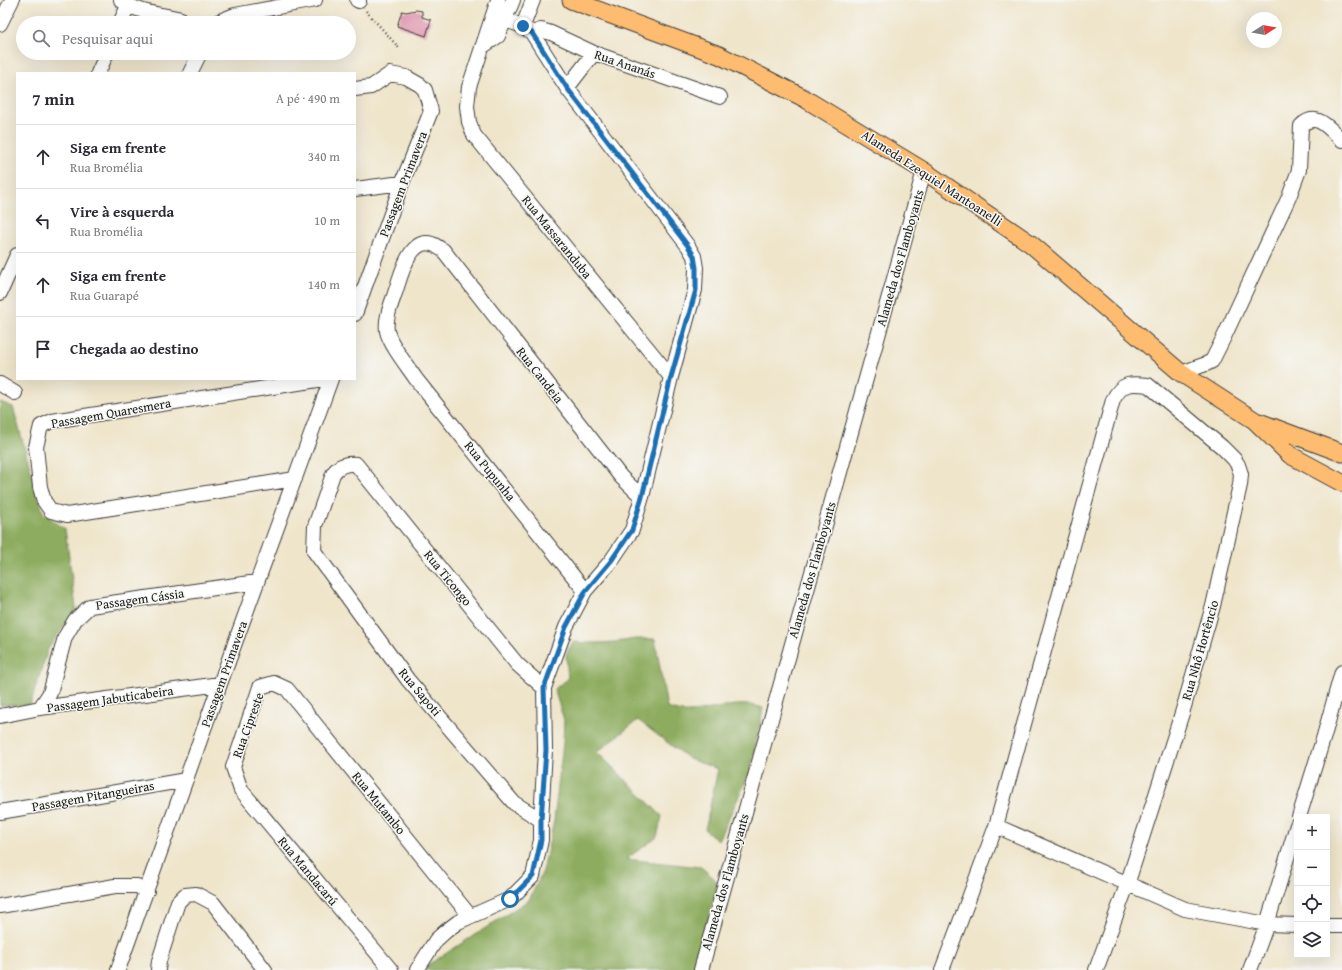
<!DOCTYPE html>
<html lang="pt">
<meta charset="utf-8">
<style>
:root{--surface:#fff;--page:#f7f7f7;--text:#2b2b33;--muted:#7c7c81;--line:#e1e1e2}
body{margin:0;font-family:"Gentium Book Plus",serif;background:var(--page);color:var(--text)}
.controls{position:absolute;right:12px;bottom:12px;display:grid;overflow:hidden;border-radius:0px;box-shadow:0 4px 16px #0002}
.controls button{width:36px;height:36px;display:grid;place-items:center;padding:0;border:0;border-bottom:1px solid var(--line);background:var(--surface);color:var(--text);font:20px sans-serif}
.compass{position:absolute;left:1246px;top:12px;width:36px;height:36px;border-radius:50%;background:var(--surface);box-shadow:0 4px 16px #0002;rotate:79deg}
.stop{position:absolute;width:12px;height:12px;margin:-9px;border:3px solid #1f6fb2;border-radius:50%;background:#fff}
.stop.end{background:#1f6fb2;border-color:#fff;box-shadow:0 1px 4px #0008}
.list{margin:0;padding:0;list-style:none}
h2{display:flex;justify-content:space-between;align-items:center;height:52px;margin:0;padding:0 16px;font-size:17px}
h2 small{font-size:13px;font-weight:400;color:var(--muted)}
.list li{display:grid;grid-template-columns:26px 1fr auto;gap:12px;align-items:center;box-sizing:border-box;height:64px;padding:0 16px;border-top:1px solid var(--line)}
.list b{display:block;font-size:15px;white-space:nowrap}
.list p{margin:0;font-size:13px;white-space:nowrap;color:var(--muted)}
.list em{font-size:13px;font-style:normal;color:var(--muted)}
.icon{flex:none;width:22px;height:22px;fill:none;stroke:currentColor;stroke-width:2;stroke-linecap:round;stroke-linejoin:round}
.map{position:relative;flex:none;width:1342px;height:970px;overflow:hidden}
.search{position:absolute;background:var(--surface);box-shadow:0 4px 16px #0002;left:16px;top:16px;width:340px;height:44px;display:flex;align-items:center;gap:10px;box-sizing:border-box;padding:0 14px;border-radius:22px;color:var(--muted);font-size:15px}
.panel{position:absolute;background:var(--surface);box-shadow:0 4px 16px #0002;left:16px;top:72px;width:340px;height:308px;border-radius:0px}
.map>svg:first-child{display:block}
.forest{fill:#8dac5f;stroke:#54643e}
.building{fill:#de94ad}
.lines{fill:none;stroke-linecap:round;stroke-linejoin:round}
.minor-casing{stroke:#3c3a36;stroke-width:16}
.major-casing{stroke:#3c3a36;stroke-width:19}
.path{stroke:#3c3a36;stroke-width:2.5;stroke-dasharray:1 3;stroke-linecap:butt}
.minor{stroke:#fff;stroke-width:14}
.major{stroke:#febc70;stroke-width:17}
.route{stroke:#1f6fb2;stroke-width:5}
.labels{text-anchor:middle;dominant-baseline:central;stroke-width:3;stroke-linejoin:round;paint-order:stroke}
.street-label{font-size:13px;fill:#1c1c1c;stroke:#f6f6f2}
</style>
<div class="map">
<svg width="1342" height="970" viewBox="0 0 1342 970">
<rect width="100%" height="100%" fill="#f6f6f2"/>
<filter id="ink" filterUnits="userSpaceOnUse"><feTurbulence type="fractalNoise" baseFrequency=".025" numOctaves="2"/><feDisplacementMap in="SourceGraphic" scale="8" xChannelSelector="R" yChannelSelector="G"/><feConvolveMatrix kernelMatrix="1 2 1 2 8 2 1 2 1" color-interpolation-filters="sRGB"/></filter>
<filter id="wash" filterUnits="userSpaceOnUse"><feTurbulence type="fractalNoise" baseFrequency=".012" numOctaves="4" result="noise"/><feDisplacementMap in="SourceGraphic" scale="16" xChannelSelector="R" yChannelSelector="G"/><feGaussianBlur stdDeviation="0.9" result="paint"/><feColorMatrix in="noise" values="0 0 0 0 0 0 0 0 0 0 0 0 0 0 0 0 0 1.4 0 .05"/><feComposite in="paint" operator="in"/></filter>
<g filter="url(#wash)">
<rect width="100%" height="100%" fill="#efe5cb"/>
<path class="forest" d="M0 402 13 407 43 513 65 529 76 608 48 649 30 705H0Z
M635 639H655L667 708C674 710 682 713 689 712 714 711 738 699 763 708L751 771 718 840 705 830 718 769 689 759 638 720 597 752 662 816 657 837 626 859 701 867 718 882 695 970H425L428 965 529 900 543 871 554 821 563 743 564 720 554 689 568 679 566 654 573 642C594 644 614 643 635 639Z"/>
<g id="blocks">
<path class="building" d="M416 10 422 11V17L431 20 426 36 397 26 402 11 406 12Z"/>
</g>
</g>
<g filter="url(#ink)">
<use href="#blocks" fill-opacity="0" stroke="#3c3a36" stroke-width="1"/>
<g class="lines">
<defs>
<path id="minor" d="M121 0C137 13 161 14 181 19
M357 0 359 1
M498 0 469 87 467 106 469 122 474 135 671 377
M120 23 128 6
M215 23 235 15 315 0
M0 24 12 0
M523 26 533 0
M532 33 541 30 551 33 594 53 720 97
M482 47 498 36 513 0
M98 73 107 53
M190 73 200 53
M567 88 594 53
M355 89 371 87 390 74 406 77 420 85 425 90 431 111 402 183 355 314
M355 189 402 183
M0 293 17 255
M1181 373 1206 364 1212 361 1224 337 1289 197 1299 170 1301 126C1317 110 1329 129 1342 140
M0 384 15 393
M295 479 67 515 51 511 44 501 40 487 36 447 41 426 52 421 324 379
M585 591 416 379C408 367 390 345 387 331 385 317 392 303 396 290 401 275 410 237 432 244 436 245 440 249 443 250L621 477 642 497
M40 708 50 693 65 637 75 620 90 606 257 582
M0 716 40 708 220 684
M0 812 186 780
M1299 817 1324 736 1342 672
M541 820 514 803 408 680 314 551 315 526 333 474C338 466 346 463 356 464L517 664 544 688
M996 826 1185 909 1267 924 1297 925
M0 906 115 886H137L147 891
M1327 926H1342
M118 970 220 684 331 379
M158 970 159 961 178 902 185 895 196 894 213 903 265 970
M391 970 241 790 233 767 260 687 274 683 287 689 470 916
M417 970 436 940 446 931 458 922 510 899 533 876 541 840V820L545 750 544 688 566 627 585 591 611 561 632 530 642 497 671 377 695 290 696 268 694 256 688 246 567 88 532 33 523 26 493 16
M701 970 924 171
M942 970 996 826 1113 400C1122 382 1131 383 1148 385L1222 447 1234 459 1238 465 1241 474 1240 485 1213 606 1183 710 1127 885 1096 970
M1250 970 1267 924 1297 825"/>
<path id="major" d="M571 0 719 55 802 97 924 171 1031 244 1181 373 1254 420 1290 455 1342 483
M1259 422 1342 453"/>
</defs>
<use href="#minor" class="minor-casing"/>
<use href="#major" class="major-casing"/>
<path class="path" d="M366 11 399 48"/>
<use href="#minor" class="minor"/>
<use href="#major" class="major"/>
</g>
</g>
<g class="lines" filter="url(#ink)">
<path class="route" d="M510 899 533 876 541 840V820L546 750 544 688 566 627 585 592 611 561 632 530 642 497 671 377 696 290V268L694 256 688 246 567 88 532 33 523 26"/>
</g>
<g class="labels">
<g class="street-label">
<text transform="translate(625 64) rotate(19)">Rua Ananás</text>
<text transform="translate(932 178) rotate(33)">Alameda Ezequiel Mantoanelli</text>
<text transform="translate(403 184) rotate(-69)">Passagem Primavera</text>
<text transform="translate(557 237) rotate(51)">Rua Massaranduba</text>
<text transform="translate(900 258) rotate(-74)">Alameda dos Flamboyants</text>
<text transform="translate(540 375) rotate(52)">Rua Candeia</text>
<text transform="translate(111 413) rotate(-10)">Passagem Quaresmera</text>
<text transform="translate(490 471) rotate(51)">Rua Pupunha</text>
<text transform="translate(812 570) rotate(-74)">Alameda dos Flamboyants</text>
<text transform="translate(448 578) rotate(51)">Rua Ticongo</text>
<text transform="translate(140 599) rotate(-8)">Passagem Cássia</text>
<text transform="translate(1200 650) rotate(-74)">Rua Nhô Hortêncio</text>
<text transform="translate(224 674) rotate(-70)">Passagem Primavera</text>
<text transform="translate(420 692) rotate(50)">Rua Sapoti</text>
<text transform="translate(110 699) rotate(-8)">Passagem Jabuticabeira</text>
<text transform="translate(248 725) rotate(-70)">Rua Cipreste</text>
<text transform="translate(93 796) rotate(-10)">Passagem Pitangueiras</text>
<text transform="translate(379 803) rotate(51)">Rua Mutambo</text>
<text transform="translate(308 871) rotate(50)">Rua Mandacarú</text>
<text transform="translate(725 882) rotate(-74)">Alameda dos Flamboyants</text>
</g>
</g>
</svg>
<div class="controls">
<button>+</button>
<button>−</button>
<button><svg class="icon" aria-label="locate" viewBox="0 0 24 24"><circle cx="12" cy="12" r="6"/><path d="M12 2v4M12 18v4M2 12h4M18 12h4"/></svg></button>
<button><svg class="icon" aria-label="layers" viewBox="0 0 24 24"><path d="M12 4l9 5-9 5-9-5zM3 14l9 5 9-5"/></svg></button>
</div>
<svg class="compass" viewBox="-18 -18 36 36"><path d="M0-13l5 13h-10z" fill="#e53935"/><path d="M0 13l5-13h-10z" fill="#7c7c81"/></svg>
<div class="stop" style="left:510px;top:899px"></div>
<div class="stop end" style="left:523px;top:26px"></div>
<div class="search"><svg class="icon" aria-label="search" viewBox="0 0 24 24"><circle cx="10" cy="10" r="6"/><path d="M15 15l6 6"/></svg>Pesquisar aqui</div>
<section class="panel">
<h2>7 min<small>A pé · 490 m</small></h2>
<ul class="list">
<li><svg class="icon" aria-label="ahead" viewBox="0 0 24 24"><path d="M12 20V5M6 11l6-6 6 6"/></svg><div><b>Siga em frente</b><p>Rua Bromélia</p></div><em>340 m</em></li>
<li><svg class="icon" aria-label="left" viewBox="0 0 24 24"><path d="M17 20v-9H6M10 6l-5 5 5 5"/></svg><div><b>Vire à esquerda</b><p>Rua Bromélia</p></div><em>10 m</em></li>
<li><svg class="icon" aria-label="ahead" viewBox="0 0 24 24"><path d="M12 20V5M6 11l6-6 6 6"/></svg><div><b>Siga em frente</b><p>Rua Guarapé</p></div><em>140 m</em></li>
<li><svg class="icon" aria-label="arrive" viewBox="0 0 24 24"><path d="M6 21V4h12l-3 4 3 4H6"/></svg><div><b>Chegada ao destino</b></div></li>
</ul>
</section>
</div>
